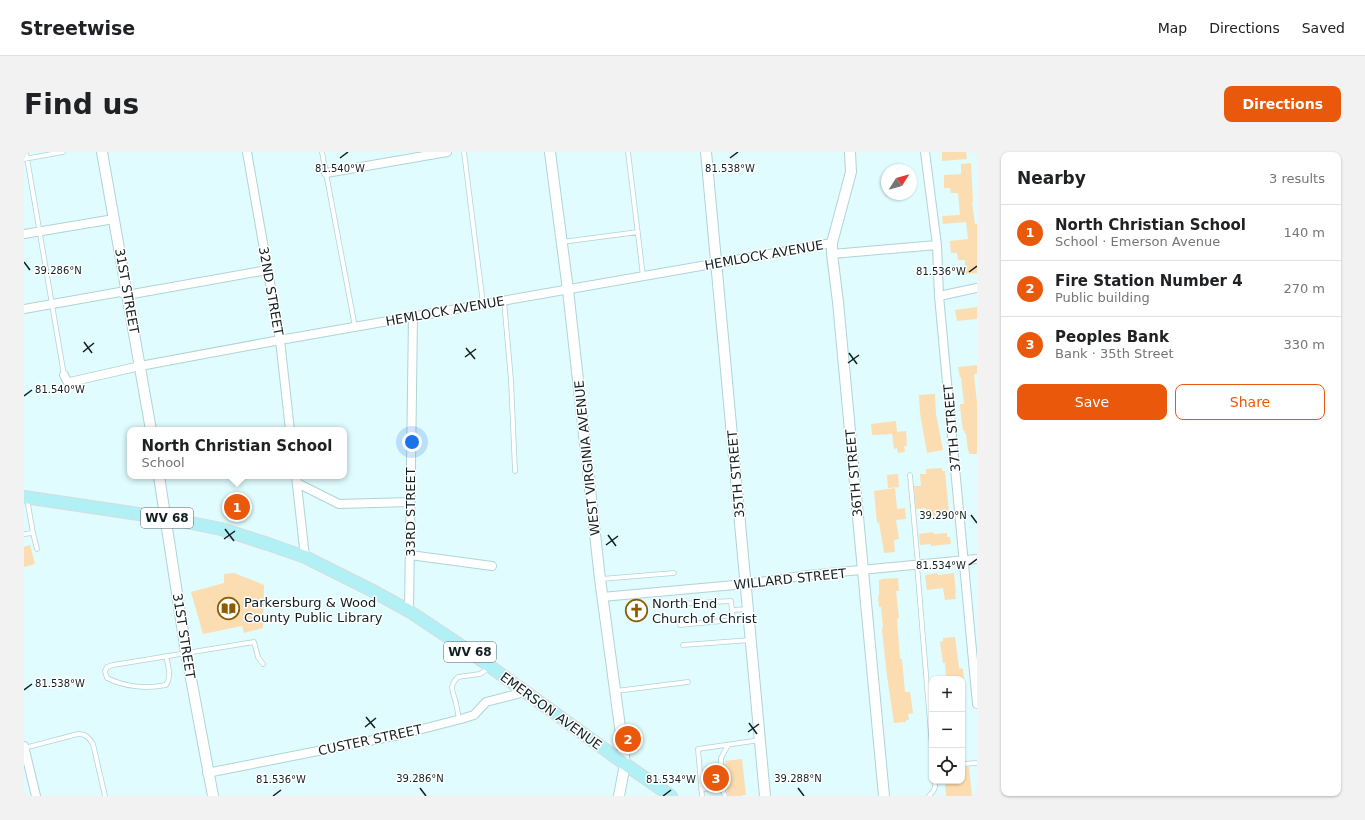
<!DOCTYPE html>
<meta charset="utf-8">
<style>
:root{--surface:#fff;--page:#f2f2f2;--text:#202124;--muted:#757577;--line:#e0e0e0;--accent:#ea580c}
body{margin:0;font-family:"DejaVu Sans",sans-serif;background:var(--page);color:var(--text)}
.controls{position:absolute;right:12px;bottom:12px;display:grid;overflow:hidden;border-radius:8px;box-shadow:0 1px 3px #0004}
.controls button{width:36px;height:36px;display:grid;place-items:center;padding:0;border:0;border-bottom:1px solid var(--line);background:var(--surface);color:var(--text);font:20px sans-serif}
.compass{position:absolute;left:857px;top:12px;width:36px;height:36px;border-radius:50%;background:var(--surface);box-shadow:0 1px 3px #0004;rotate:53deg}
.you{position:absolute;left:388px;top:290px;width:14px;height:14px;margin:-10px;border:3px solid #fff;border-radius:50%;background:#1a73e8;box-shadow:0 0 0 6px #1a73e833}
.badge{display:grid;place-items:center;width:26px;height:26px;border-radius:50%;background:var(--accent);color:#fff;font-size:13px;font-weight:700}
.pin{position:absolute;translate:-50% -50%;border:2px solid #fff;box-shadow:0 1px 4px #0006}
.popup{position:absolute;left:103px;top:275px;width:220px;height:52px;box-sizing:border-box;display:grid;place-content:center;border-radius:8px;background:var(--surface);filter:drop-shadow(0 1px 3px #0005);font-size:13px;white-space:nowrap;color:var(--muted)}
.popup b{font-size:15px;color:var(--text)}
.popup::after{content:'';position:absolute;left:50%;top:100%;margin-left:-8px;border:8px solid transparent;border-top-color:var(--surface)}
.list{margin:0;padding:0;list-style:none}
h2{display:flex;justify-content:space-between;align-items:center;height:52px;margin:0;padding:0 16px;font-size:17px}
h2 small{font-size:13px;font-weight:400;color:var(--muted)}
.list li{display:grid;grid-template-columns:26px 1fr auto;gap:12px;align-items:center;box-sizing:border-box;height:56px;padding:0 16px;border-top:1px solid var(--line)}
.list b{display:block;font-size:15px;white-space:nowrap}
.list p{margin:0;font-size:13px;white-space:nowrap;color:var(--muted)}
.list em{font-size:13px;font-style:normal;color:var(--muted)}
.actions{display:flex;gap:8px;padding:12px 16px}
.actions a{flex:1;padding:9px 0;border:1px solid var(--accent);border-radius:8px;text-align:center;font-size:14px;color:var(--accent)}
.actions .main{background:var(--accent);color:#fff}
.icon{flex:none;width:22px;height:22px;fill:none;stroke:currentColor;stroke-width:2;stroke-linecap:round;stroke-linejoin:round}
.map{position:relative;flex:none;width:953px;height:644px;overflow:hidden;border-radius:8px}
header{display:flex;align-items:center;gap:24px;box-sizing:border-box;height:56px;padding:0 20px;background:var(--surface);border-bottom:1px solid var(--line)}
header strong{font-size:19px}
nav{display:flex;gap:22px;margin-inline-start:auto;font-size:14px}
.intro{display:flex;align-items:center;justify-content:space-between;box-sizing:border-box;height:96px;padding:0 24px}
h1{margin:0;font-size:28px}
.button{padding:10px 18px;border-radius:8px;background:var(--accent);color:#fff;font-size:14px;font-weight:700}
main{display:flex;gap:24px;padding:0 24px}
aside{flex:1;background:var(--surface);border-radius:8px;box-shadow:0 1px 3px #0004}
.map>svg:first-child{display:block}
.building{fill:#fcdcb1}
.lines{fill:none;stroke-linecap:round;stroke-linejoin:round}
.service-casing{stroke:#b0d3d6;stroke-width:5.5}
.minor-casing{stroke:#b0d3d6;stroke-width:10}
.tertiary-casing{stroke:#b0d3d6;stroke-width:12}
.primary-casing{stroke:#d9dbdb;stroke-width:14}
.service{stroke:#fff;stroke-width:4}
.minor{stroke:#fff;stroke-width:8}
.tertiary{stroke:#fff;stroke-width:10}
.primary{stroke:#b1f0f5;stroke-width:12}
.ticks{fill:none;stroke:#121f21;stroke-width:1.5}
.labels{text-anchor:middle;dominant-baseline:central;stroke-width:3;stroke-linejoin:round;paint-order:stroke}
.shield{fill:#fff;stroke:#596264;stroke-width:1}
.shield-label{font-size:12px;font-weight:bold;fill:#121f21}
.street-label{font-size:13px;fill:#121f21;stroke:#fff}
.poi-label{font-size:13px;fill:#121f21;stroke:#fff;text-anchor:start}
.ticks-label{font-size:10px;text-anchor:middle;fill:#121f21;stroke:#fff;stroke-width:3;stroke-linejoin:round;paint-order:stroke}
</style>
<header>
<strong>Streetwise</strong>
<nav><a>Map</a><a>Directions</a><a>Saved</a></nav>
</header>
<div class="intro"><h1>Find us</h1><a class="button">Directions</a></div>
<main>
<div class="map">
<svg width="953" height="644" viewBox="0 0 953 644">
<rect width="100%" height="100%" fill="#e0fcfe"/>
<path class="building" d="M918 0H942L943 7 918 9Z
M947 11 949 50H948L951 72H953V121L941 122V108H934L933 101H927L926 89 944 87 942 70 919 72 918 64 936 63 934 41H927L926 36H920V23L937 22V12Z
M953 155V167L933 169 931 158Z
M953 213V222H950L953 251V302H945V299H944L942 281 941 282 940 278H939L937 264 936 252H940L937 225H936L934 215Z
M911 242 912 262 919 298 903 301 896 261 895 243Z
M872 269 873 280 882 279 883 294H880L881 300 874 301 873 296 870 297 868 282 848 283 847 272Z
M918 316V319H921L925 362 903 364 902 356 892 357 890 334H897L896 322H902V317Z
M874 322 875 335 864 336 863 323Z
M871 336 873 357 881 356 882 367 872 368 875 387 870 388 871 400 860 401 855 370 853 371 850 339Z
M909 380V382L923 381V385H926L927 392 907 394V392L896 393 895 382Z
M6 393 11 412 0 415V395Z
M210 421 240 433 239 476 220 481 218 474 179 482 167 440 200 431V422Z
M914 421V423L930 421 932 441H931L932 447 921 448 919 436 903 438 901 423Z
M874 426 875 439H872L875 466 873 467 876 507H878L881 540H886L889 561 884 562 885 568H882V570L870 571 863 524 858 478 859 475 857 455H855L854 444 855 443V428H857V427Z
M931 485 935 516 939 517 940 527H922L921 511H919L916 490 919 489V486Z
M718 607 722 643H718V644H704L701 625 699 623H696L694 626 683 628 681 614 694 612 697 615 702 611 701 609Z
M938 615H945L948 644H922L921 629H938Z"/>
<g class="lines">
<defs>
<path id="service" d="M2 0 40 223
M298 0 331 175
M440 0 459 152
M604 0 619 124
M0 7 39 0
M538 90 614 80
M480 149 487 228 491 319
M886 323 894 413
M9 381 13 397
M0 382 9 381 3 347
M893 413 908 595
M577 427 650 421
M654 452 707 449 709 468 656 473
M708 458 724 457
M659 493 727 488
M142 504C144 514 148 524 142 533 123 537 101 535 83 526L81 519 83 515 89 513 230 490 234 505 239 512
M592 539 664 530
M435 567C434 562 433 556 432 551 429 539 424 535 434 525L456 522 465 516
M0 596 54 582C62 582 65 586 69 592L81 644
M697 612V606L704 593
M938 612 953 611
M694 636 698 626
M677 637 694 636 699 639 701 644
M678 644 674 597 736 588
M905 644C910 639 912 636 911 629"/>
<path id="minor" d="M223 0 256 188 266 278
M901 0 913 93 915 144 953 552
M302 21 423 0
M0 82 90 67
M808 102 913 93
M915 144 953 136
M0 157 96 140 103 143 243 118
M40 223 43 229 46 230 116 214 256 188 808 91
M272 324 281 405
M273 331 315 352 386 350
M386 403 468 414
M578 445 722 432 784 423 953 407
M385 459 389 165
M0 594 12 644
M183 621 375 583 437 567 450 563 462 550 501 540"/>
<path id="tertiary" d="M78 0 127 278
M526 0 544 138 576 427 601 612 595 644
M682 0 741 644
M826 0 827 20 808 91V102L814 150 860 644
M135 324 162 500 189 644"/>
<path id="primary" d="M0 345 142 366 197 377 244 392 281 405 347 438 385 459 442 497 601 612 647 644"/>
</defs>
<use href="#service" class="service-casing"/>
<use href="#minor" class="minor-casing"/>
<use href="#tertiary" class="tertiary-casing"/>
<use href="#primary" class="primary-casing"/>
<use href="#service" class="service"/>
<use href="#minor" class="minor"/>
<use href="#tertiary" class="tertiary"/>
<use href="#primary" class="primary"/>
</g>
<path class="ticks" d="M316 6 324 0M706 6 714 0M0 110 6 118M945 120 953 114M60 190 68 201M442 196 451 207M59 200 70 191M825 201 833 212M441 205 452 197M824 211 835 203M0 244 8 238M947 363 953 371M201 377 210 389M584 383 592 394M200 387 211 379M582 393 594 384M945 413 953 407M0 538 8 532M342 565 351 576M725 571 733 582M341 575 352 566M724 580 735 572M396 636 402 644M774 636 780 644M249 644 257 638M639 644 647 638"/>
<defs>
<symbol id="library-ring" viewBox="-11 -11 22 22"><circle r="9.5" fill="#fff" stroke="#8b5c02" stroke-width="1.5"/><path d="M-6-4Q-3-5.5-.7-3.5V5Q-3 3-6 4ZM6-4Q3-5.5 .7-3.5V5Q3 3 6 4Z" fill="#8b5c02"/></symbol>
<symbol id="church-ring" viewBox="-11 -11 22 22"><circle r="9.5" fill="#fff" stroke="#8b5c02" stroke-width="1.5"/><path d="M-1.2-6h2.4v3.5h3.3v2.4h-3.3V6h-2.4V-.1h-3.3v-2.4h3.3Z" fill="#8b5c02"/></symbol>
</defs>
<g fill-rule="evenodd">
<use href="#library-ring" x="192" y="444" width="25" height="25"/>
<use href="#church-ring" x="600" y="446" width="25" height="25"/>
</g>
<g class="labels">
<g class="shield">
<rect x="117" y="356" width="52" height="20" rx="3"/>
<rect x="420" y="490" width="52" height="20" rx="3"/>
</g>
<g class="shield-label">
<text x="143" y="366">WV 68</text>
<text x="446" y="500">WV 68</text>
</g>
<g class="street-label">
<text transform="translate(740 103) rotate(-10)">HEMLOCK AVENUE</text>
<text transform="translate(103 139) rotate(80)">31ST STREET</text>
<text transform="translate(247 139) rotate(80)">32ND STREET</text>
<text transform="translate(421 159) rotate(-10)">HEMLOCK AVENUE</text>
<text transform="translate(928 276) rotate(-95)">37TH STREET</text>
<text transform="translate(563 306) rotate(-96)">WEST VIRGINIA AVENUE</text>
<text transform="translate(830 321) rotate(-95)">36TH STREET</text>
<text transform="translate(712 322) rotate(-95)">35TH STREET</text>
<text transform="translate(386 360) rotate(-90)">33RD STREET</text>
<text transform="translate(766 427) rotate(-6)">WILLARD STREET</text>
<text transform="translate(160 484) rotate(81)">31ST STREET</text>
<text transform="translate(527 559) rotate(36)">EMERSON AVENUE</text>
<text transform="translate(346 588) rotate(-12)">CUSTER STREET</text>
</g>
<g class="poi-label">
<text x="220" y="450">Parkersburg &amp; Wood<tspan x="220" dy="15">County Public Library</tspan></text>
<text x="628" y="451">North End<tspan x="628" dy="15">Church of Christ</tspan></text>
</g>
</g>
<g class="ticks-label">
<text x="316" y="20">81.540°W</text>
<text x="706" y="20">81.538°W</text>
<text x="34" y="122">39.286°N</text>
<text x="917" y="123">81.536°W</text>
<text x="36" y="241">81.540°W</text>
<text x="919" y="367">39.290°N</text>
<text x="917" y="417">81.534°W</text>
<text x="36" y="535">81.538°W</text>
<text x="396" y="630">39.286°N</text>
<text x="774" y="630">39.288°N</text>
<text x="257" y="631">81.536°W</text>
<text x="647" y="631">81.534°W</text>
</g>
</svg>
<div class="controls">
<button>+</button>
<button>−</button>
<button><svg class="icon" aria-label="locate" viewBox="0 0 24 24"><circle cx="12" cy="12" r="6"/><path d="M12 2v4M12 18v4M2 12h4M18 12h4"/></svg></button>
</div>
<svg class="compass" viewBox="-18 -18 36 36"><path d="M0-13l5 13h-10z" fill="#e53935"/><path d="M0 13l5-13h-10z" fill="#757577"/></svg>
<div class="you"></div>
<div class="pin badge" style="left:213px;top:355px">1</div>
<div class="popup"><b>North Christian School</b>School</div>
<div class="pin badge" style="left:604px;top:587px">2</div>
<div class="pin badge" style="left:692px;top:626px">3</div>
</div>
<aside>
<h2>Nearby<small>3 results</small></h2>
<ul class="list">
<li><span class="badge">1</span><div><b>North Christian School</b><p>School · Emerson Avenue</p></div><em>140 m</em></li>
<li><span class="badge">2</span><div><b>Fire Station Number 4</b><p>Public building</p></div><em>270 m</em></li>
<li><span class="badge">3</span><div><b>Peoples Bank</b><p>Bank · 35th Street</p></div><em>330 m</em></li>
</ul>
<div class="actions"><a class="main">Save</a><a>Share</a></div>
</aside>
</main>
